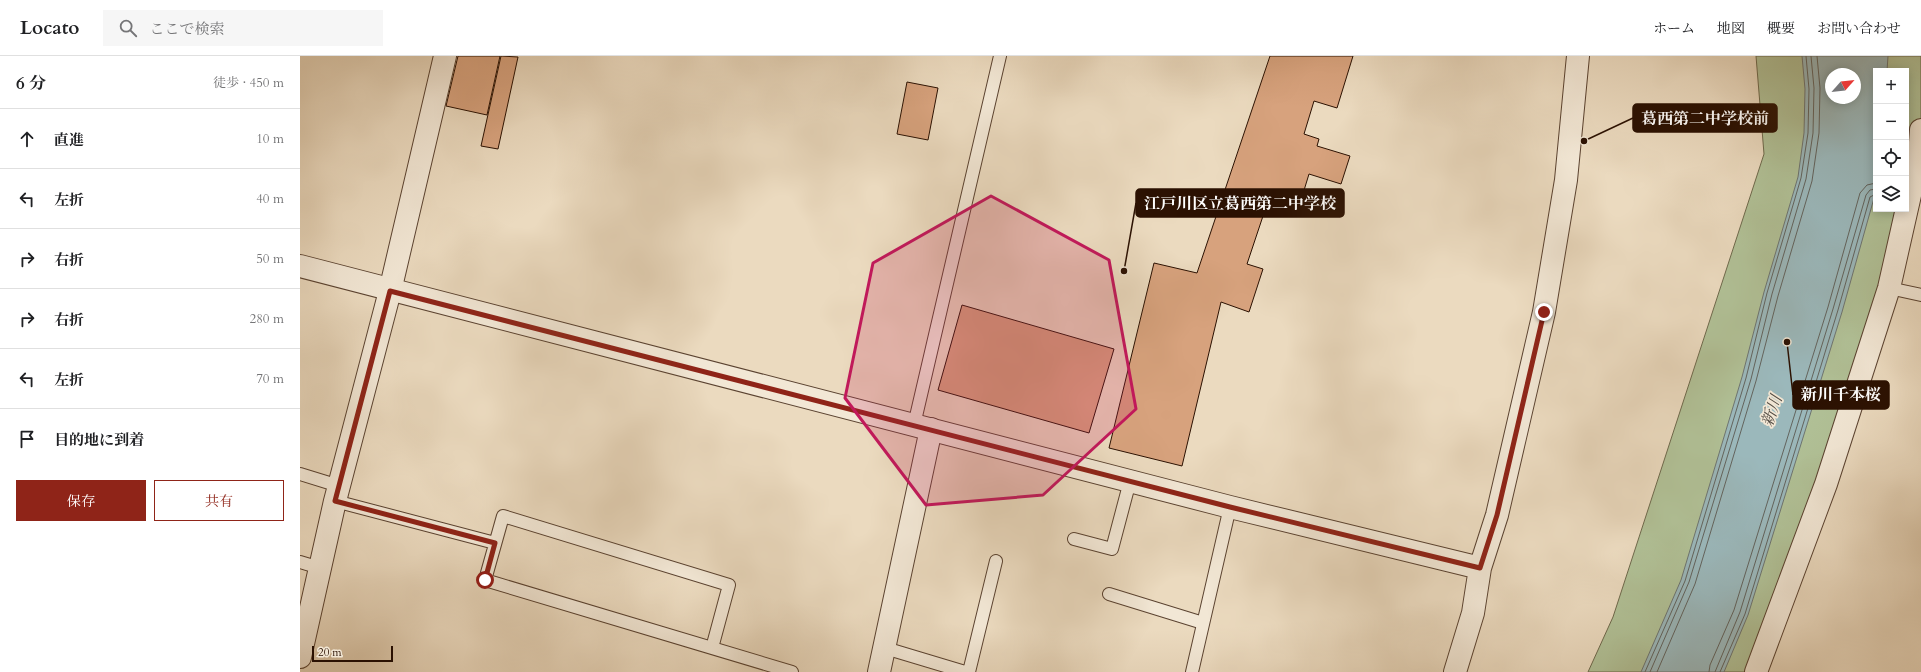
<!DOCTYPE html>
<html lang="ja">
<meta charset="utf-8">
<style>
:root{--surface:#fff;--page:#f6f6f6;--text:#202124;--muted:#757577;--line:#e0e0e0;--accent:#8f2418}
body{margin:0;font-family:Cardo,"Noto Serif JP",serif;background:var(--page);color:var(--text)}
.controls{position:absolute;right:12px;top:12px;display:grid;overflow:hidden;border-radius:0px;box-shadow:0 2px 10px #0003}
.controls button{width:36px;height:36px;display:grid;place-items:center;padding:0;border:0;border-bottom:1px solid var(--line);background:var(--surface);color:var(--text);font:20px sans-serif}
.compass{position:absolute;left:1525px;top:12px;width:36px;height:36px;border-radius:50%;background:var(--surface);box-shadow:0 2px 10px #0003;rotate:63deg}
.scale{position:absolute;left:12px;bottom:10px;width:81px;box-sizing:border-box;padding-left:4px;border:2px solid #2b1102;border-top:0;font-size:11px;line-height:14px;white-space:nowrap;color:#2b1102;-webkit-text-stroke:3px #f2e7d5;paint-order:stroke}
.stop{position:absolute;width:12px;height:12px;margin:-9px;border:3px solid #8f2418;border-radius:50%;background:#fff}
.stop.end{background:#8f2418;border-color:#fff;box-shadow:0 1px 4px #0008}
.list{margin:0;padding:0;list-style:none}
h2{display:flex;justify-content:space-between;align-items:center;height:52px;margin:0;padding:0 16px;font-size:17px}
h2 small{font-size:13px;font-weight:400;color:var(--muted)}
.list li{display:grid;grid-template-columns:26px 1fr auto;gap:12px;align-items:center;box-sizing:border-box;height:60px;padding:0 16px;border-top:1px solid var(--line)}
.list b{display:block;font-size:15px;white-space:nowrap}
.list em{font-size:13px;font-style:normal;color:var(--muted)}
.actions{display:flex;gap:8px;padding:12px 16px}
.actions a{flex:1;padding:9px 0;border:1px solid var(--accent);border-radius:0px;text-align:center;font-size:14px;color:var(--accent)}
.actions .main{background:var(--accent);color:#fff}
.icon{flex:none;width:22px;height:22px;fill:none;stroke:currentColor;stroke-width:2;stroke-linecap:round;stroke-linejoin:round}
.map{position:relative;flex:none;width:1621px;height:616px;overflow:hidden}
header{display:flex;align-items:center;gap:24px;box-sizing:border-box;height:56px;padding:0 20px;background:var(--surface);border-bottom:1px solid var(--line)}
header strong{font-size:19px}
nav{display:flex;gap:22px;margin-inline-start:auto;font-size:14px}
.search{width:280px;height:36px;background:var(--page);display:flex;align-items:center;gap:10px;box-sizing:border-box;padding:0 14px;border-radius:0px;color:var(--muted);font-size:15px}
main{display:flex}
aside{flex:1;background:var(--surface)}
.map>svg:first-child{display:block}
.green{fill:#b1c197;stroke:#6e694c;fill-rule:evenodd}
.water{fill:#9bb8bb;stroke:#6e7571;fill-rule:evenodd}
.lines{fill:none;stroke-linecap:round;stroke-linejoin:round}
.shore{stroke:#63645e;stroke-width:1}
.building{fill:#d7a27d;stroke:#2b1102}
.service-casing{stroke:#5b4331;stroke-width:14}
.minor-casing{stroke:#5b4331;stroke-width:24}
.tertiary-casing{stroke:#5b4331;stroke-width:24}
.service{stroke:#f2e7d5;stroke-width:12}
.minor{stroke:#f2e7d5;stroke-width:22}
.tertiary{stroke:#f2e7d5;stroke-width:22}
.route{stroke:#8f2418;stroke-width:5}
.marked{fill:#c2185b;fill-opacity:0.2;stroke:#c2185b;stroke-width:3;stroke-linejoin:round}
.labels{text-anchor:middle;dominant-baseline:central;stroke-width:3.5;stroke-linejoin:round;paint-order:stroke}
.water-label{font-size:16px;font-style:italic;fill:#524b43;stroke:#f2e7d5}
.leader{fill:none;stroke:#2b1102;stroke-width:1.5}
.callout-dot{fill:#2b1102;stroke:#f2e7d5;stroke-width:1.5}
.callout{fill:#2b1102;stroke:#2b1102;stroke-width:1.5}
.callout-label{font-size:16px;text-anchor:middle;font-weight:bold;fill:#fff}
</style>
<header>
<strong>Locato</strong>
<div class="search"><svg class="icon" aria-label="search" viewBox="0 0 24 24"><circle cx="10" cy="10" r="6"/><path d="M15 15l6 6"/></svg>ここで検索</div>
<nav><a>ホーム</a><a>地図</a><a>概要</a><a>お問い合わせ</a></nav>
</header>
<main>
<aside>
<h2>6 分<small>徒歩 · 450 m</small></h2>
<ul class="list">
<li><svg class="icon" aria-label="ahead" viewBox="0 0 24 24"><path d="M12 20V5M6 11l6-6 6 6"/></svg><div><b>直進</b></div><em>10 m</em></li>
<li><svg class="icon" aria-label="left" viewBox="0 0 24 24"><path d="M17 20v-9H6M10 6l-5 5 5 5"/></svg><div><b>左折</b></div><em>40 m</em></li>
<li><svg class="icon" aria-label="right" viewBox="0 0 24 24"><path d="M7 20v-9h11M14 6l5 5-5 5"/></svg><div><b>右折</b></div><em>50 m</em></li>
<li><svg class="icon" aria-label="right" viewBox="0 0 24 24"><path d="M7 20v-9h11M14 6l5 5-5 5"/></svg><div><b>右折</b></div><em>280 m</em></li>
<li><svg class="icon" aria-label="left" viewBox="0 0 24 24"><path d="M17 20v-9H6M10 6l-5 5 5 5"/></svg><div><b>左折</b></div><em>70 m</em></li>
<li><svg class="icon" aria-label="arrive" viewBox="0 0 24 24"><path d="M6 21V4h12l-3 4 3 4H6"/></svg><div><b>目的地に到着</b></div></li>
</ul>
<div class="actions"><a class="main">保存</a><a>共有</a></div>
</aside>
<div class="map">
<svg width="1621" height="616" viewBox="0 0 1621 616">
<rect width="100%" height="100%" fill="#ebdabf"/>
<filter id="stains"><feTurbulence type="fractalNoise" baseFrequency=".005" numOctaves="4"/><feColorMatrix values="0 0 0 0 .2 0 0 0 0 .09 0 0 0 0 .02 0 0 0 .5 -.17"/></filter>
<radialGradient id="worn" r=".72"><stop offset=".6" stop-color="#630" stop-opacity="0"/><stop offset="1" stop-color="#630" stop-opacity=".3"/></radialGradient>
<path class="green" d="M1456 0H1621V74L1619 99 1589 232 1526 428 1456 616H1288L1313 561 1464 98ZM1576 15H1606V153H1576ZM1531 18H1555V42H1531Z"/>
<path class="water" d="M1502 0H1588L1587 15H1576V135L1542 256 1448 559 1424 616H1341L1381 524 1442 321 1464 236 1498 121 1504 77 1505 33ZM1531 18H1555V42H1531Z"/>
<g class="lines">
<path class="shore" d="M1345 616 1385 525 1446 322 1467 237 1501 122 1508 77 1509 33 1506 0
M1350 616 1389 526 1451 323 1472 238 1506 123 1513 77 1514 32 1511 0
M1357 616 1395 528 1456 325 1478 240 1512 125 1519 77 1520 32 1517 0
M1409 616 1410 609 1434 554 1528 251 1560 137 1567 129 1576 127
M1415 616 1440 556 1533 253 1566 139 1570 134 1576 133
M1420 616 1445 558 1538 254 1570 141 1576 138"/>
</g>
<path class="building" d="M158 0H200L187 59 146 50Z
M201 0 218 1 198 93 181 90Z
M970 0H1053L1037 52 1014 45 1004 78 1019 83 1017 90 1050 100 1041 128 1009 118 998 154 968 145 947 208 963 213 949 256 921 246 882 410 809 392 854 207 897 217Z
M607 26 638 32 628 84 597 78Z
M662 249 814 293 789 377 638 334Z"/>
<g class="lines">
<defs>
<path id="service" d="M1589 232 1621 239
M614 369 700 0
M0 418 39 430
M35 445 195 487
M774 483 812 493 830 425
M0 506 20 512
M809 538 903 567
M412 592 429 529 203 460 185 524 492 616
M585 592 665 616
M669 616 696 505
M892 616 930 451"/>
<path id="minor" d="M0 601 35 445 90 235 145 0
M579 616 631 373
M1456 616 1526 428 1589 232 1619 99 1621 74"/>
<path id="tertiary" d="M0 210 930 451 1180 512
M1155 616 1173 557 1180 512 1197 459 1244 256 1266 124 1278 0"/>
</defs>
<use href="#service" class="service-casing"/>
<use href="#minor" class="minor-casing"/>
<use href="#tertiary" class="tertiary-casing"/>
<use href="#service" class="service"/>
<use href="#minor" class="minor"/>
<use href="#tertiary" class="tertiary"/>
</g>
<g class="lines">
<path class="route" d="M185 524 195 487 35 445 90 235 930 451 1180 512 1197 459 1244 256"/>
</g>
<path class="marked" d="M691 140 809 204 836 353 743 439 626 449 545 342 573 207Z"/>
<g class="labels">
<g class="water-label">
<text transform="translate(1472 355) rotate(-71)">新川</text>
</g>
</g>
<path class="leader" d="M1284 85L1333 62M824 215L836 147M1487 286L1493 339"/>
<g class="callout-dot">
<circle cx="1284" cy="85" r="4"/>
<circle cx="824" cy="215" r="4"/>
<circle cx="1487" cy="286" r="4"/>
</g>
<g class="callout">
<rect x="1333" y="48" width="144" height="28" rx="4"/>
<rect x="836" y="133" width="208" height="28" rx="4"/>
<rect x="1493" y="325" width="96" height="28" rx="4"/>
</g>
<g class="callout-label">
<text x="1405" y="68">葛西第二中学校前</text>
<text x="940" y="153">江戸川区立葛西第二中学校</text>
<text x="1541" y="344">新川千本桜</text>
</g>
<rect width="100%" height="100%" filter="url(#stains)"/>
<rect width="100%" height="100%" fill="url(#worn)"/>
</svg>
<div class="controls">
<button>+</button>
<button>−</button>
<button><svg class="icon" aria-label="locate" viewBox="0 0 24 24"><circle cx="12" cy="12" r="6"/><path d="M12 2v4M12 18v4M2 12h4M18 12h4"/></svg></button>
<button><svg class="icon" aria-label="layers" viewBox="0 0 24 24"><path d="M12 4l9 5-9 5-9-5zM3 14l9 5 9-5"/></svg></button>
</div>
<svg class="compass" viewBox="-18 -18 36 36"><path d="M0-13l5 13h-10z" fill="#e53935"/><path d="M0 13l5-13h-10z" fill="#757577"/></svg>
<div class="scale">20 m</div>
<div class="stop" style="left:185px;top:524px"></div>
<div class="stop end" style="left:1244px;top:256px"></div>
</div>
</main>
